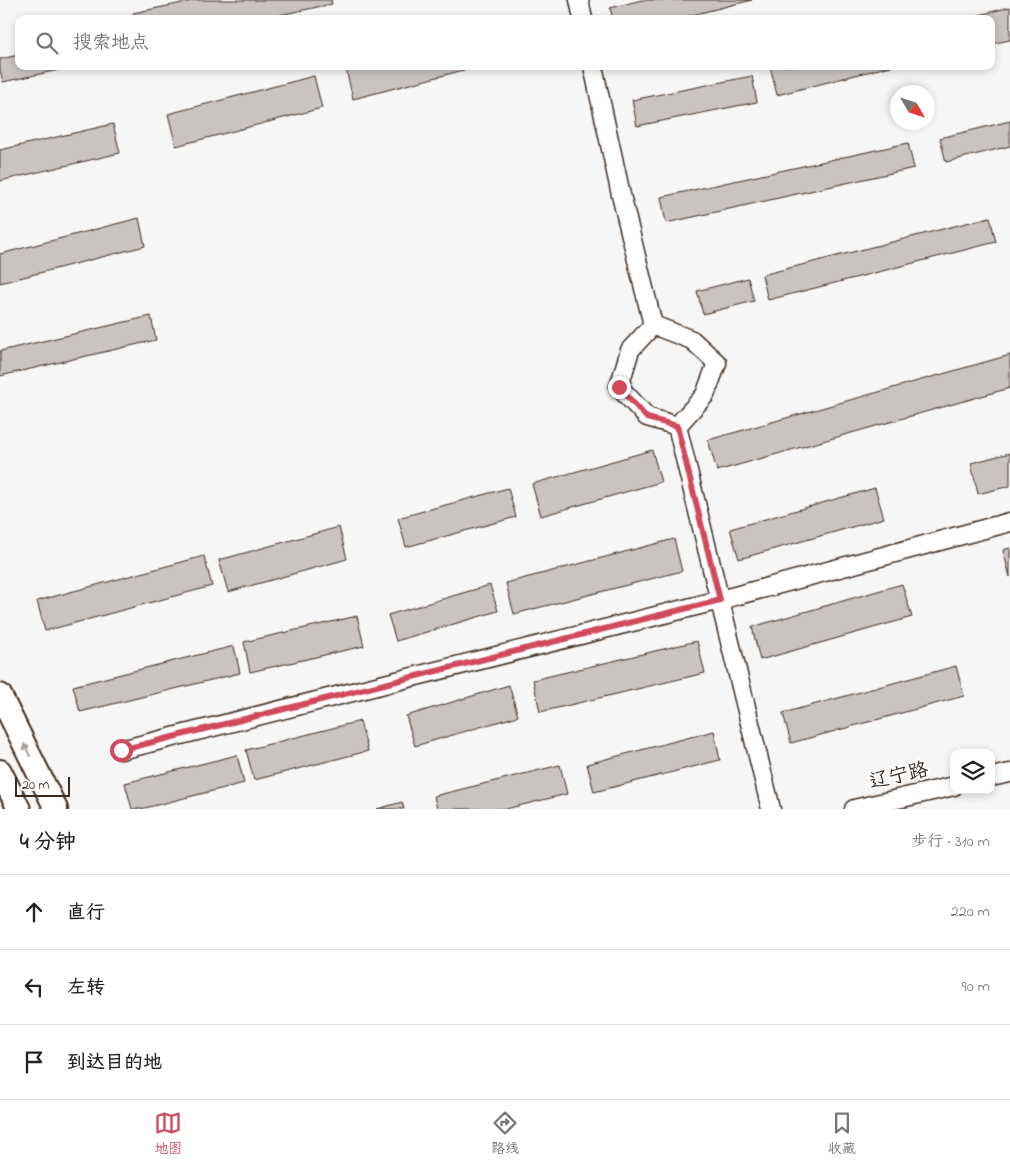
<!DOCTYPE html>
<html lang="zh">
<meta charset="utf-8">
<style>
:root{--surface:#fff;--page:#f2f2f2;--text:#222;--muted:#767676;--line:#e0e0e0;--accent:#d1495b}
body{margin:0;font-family:"Indie Flower","LXGW WenKai TC",sans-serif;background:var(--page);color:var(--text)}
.controls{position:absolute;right:15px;bottom:15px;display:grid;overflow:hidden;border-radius:10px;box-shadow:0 2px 8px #0003}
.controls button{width:45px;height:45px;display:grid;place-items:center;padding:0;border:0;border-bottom:1px solid var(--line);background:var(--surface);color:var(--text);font:25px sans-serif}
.compass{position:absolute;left:890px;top:85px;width:45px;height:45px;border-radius:50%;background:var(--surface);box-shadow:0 2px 8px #0003;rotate:129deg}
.scale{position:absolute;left:15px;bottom:12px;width:55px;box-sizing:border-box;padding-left:5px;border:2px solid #3b2a1e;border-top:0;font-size:14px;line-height:18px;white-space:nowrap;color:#3b2a1e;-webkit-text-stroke:4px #fff;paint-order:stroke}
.stop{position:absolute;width:15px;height:15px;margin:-11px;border:4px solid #d1495b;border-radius:50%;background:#fff}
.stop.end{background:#d1495b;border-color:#fff;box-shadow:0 1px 5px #0008}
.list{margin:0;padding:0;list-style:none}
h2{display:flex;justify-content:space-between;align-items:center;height:65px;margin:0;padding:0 20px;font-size:21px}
h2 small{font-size:16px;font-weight:400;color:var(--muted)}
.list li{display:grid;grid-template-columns:32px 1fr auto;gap:15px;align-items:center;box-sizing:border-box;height:75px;padding:0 20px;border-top:1px solid var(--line)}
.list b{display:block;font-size:19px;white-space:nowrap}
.list em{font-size:16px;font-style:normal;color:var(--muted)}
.icon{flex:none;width:28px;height:28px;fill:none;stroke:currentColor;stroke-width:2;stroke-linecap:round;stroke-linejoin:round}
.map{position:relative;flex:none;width:1010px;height:809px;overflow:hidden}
.search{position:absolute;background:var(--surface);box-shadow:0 2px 8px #0003;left:15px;right:15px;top:15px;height:55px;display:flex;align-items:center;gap:12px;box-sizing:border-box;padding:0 18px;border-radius:10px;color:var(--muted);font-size:19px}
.sheet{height:290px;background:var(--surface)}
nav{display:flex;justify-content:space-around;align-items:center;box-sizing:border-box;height:70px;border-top:1px solid var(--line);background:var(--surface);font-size:14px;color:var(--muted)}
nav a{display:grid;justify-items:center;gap:2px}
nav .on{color:var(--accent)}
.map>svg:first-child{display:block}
.building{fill:#c9c3c1;stroke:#3b2a1e}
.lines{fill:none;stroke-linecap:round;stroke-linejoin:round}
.minor-casing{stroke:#3b2a1e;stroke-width:21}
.major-casing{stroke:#3b2a1e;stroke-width:26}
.minor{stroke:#fff;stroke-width:18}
.major{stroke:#fff;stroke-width:22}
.oneway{fill:#a79f9a}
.route{stroke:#d1495b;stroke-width:6}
.labels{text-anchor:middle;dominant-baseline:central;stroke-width:4;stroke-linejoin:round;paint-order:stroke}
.street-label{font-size:20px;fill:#3b2a1e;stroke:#fff}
</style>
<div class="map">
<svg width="1010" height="809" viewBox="0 0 1010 809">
<rect width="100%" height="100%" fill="#f7f6f6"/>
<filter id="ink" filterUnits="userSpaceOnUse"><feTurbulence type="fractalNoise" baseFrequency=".02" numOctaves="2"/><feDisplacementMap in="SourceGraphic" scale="10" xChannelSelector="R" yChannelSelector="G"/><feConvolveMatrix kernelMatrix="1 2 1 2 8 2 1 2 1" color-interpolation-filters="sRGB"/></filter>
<g filter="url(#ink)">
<path class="building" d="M197 0H331L332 4 260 19H134L133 13Z
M642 0H752L676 19H613L610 8Z
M1010 7V40L991 44V19H964Z
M19 55V66H77L3 82 0 70V59Z
M357 66H479L353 99 346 69Z
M770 66H891L777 95Z
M314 76 322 108 176 146 168 114Z
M752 76 757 102 637 126 632 100Z
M1010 121V146L946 162 940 138Z
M113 124 120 153 0 181V150Z
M908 143 914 168 666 223 661 197Z
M990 217 996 242 768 300 762 275Z
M139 218 145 246 0 283V254Z
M748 278 754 301 703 314 697 291Z
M151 316 156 340 0 376V351Z
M1010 355V388L717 471 708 440Z
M652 450 661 482 541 516 532 484Z
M1010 453V486L978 494 971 463Z
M508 488 516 517 406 547 398 518Z
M875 488 884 518 739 559 730 529Z
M339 527 347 559 228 592 219 560Z
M674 539 682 571 514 614 506 583Z
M1010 548V577L1003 550Z
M204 556 212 586 45 631 37 601Z
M902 584 912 617 760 660 752 627Z
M490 585 498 611 396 641 388 615Z
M357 616 364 646 250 672 244 642Z
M697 641 705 673 540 712 533 680Z
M234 646 240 673 80 712 73 686Z
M956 666 964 696 791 743 783 713Z
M509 685 518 716 415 746 406 716Z
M360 721 368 751 254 780 246 750Z
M714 731 720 760 594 792 587 764Z
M237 755 244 783 141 809H132L125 783Z
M560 765 567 794 506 809H437L434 796Z
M402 802 404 809H377Z"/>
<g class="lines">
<defs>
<path id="minor" d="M579 0 583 19
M593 66 621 195 653 325
M653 325 692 340 717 363 705 395 677 426 647 417 619 387 630 350Z
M677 426 771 809
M121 750 720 600 1010 522
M991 777 1010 773
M854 809 954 786"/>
<path id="major" d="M0 695 56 809
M0 771 19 809"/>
</defs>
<use href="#minor" class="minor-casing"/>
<use href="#major" class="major-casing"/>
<use href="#minor" class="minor"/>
<use href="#major" class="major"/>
</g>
<defs><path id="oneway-solid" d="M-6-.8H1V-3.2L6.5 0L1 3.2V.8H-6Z" transform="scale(1.25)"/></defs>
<use class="oneway" href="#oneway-solid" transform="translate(27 750) rotate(-116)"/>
</g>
<g class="lines" filter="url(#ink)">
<path class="route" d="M121 750 720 600 677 426 647 418 619 387"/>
</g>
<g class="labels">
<g class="street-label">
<text transform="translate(899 777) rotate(-13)">辽宁路</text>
</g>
</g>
</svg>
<div class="controls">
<button><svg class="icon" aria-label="layers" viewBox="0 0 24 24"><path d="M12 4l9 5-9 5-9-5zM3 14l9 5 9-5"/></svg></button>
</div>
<svg class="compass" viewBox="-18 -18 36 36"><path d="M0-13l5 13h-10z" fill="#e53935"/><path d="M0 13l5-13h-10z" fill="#767676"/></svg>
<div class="scale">20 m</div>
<div class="stop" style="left:121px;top:750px"></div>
<div class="stop end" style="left:619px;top:387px"></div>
<div class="search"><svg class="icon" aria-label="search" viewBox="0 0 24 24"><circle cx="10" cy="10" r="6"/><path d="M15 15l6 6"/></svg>搜索地点</div>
</div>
<section class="sheet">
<h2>4 分钟<small>步行 · 310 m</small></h2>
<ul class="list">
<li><svg class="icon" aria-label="ahead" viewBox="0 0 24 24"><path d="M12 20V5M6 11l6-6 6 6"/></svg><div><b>直行</b></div><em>220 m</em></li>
<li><svg class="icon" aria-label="left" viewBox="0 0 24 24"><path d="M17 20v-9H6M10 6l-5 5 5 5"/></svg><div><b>左转</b></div><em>90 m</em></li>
<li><svg class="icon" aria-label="arrive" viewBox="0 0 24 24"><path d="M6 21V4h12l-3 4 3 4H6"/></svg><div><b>到达目的地</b></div></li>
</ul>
</section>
<nav>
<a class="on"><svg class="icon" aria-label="map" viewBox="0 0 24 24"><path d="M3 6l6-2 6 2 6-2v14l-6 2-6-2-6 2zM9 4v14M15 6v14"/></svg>地图</a>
<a><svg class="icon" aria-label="directions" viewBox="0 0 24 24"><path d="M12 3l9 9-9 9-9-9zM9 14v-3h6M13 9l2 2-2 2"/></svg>路线</a>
<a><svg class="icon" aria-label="saved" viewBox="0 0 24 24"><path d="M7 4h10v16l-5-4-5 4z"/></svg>收藏</a>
</nav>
